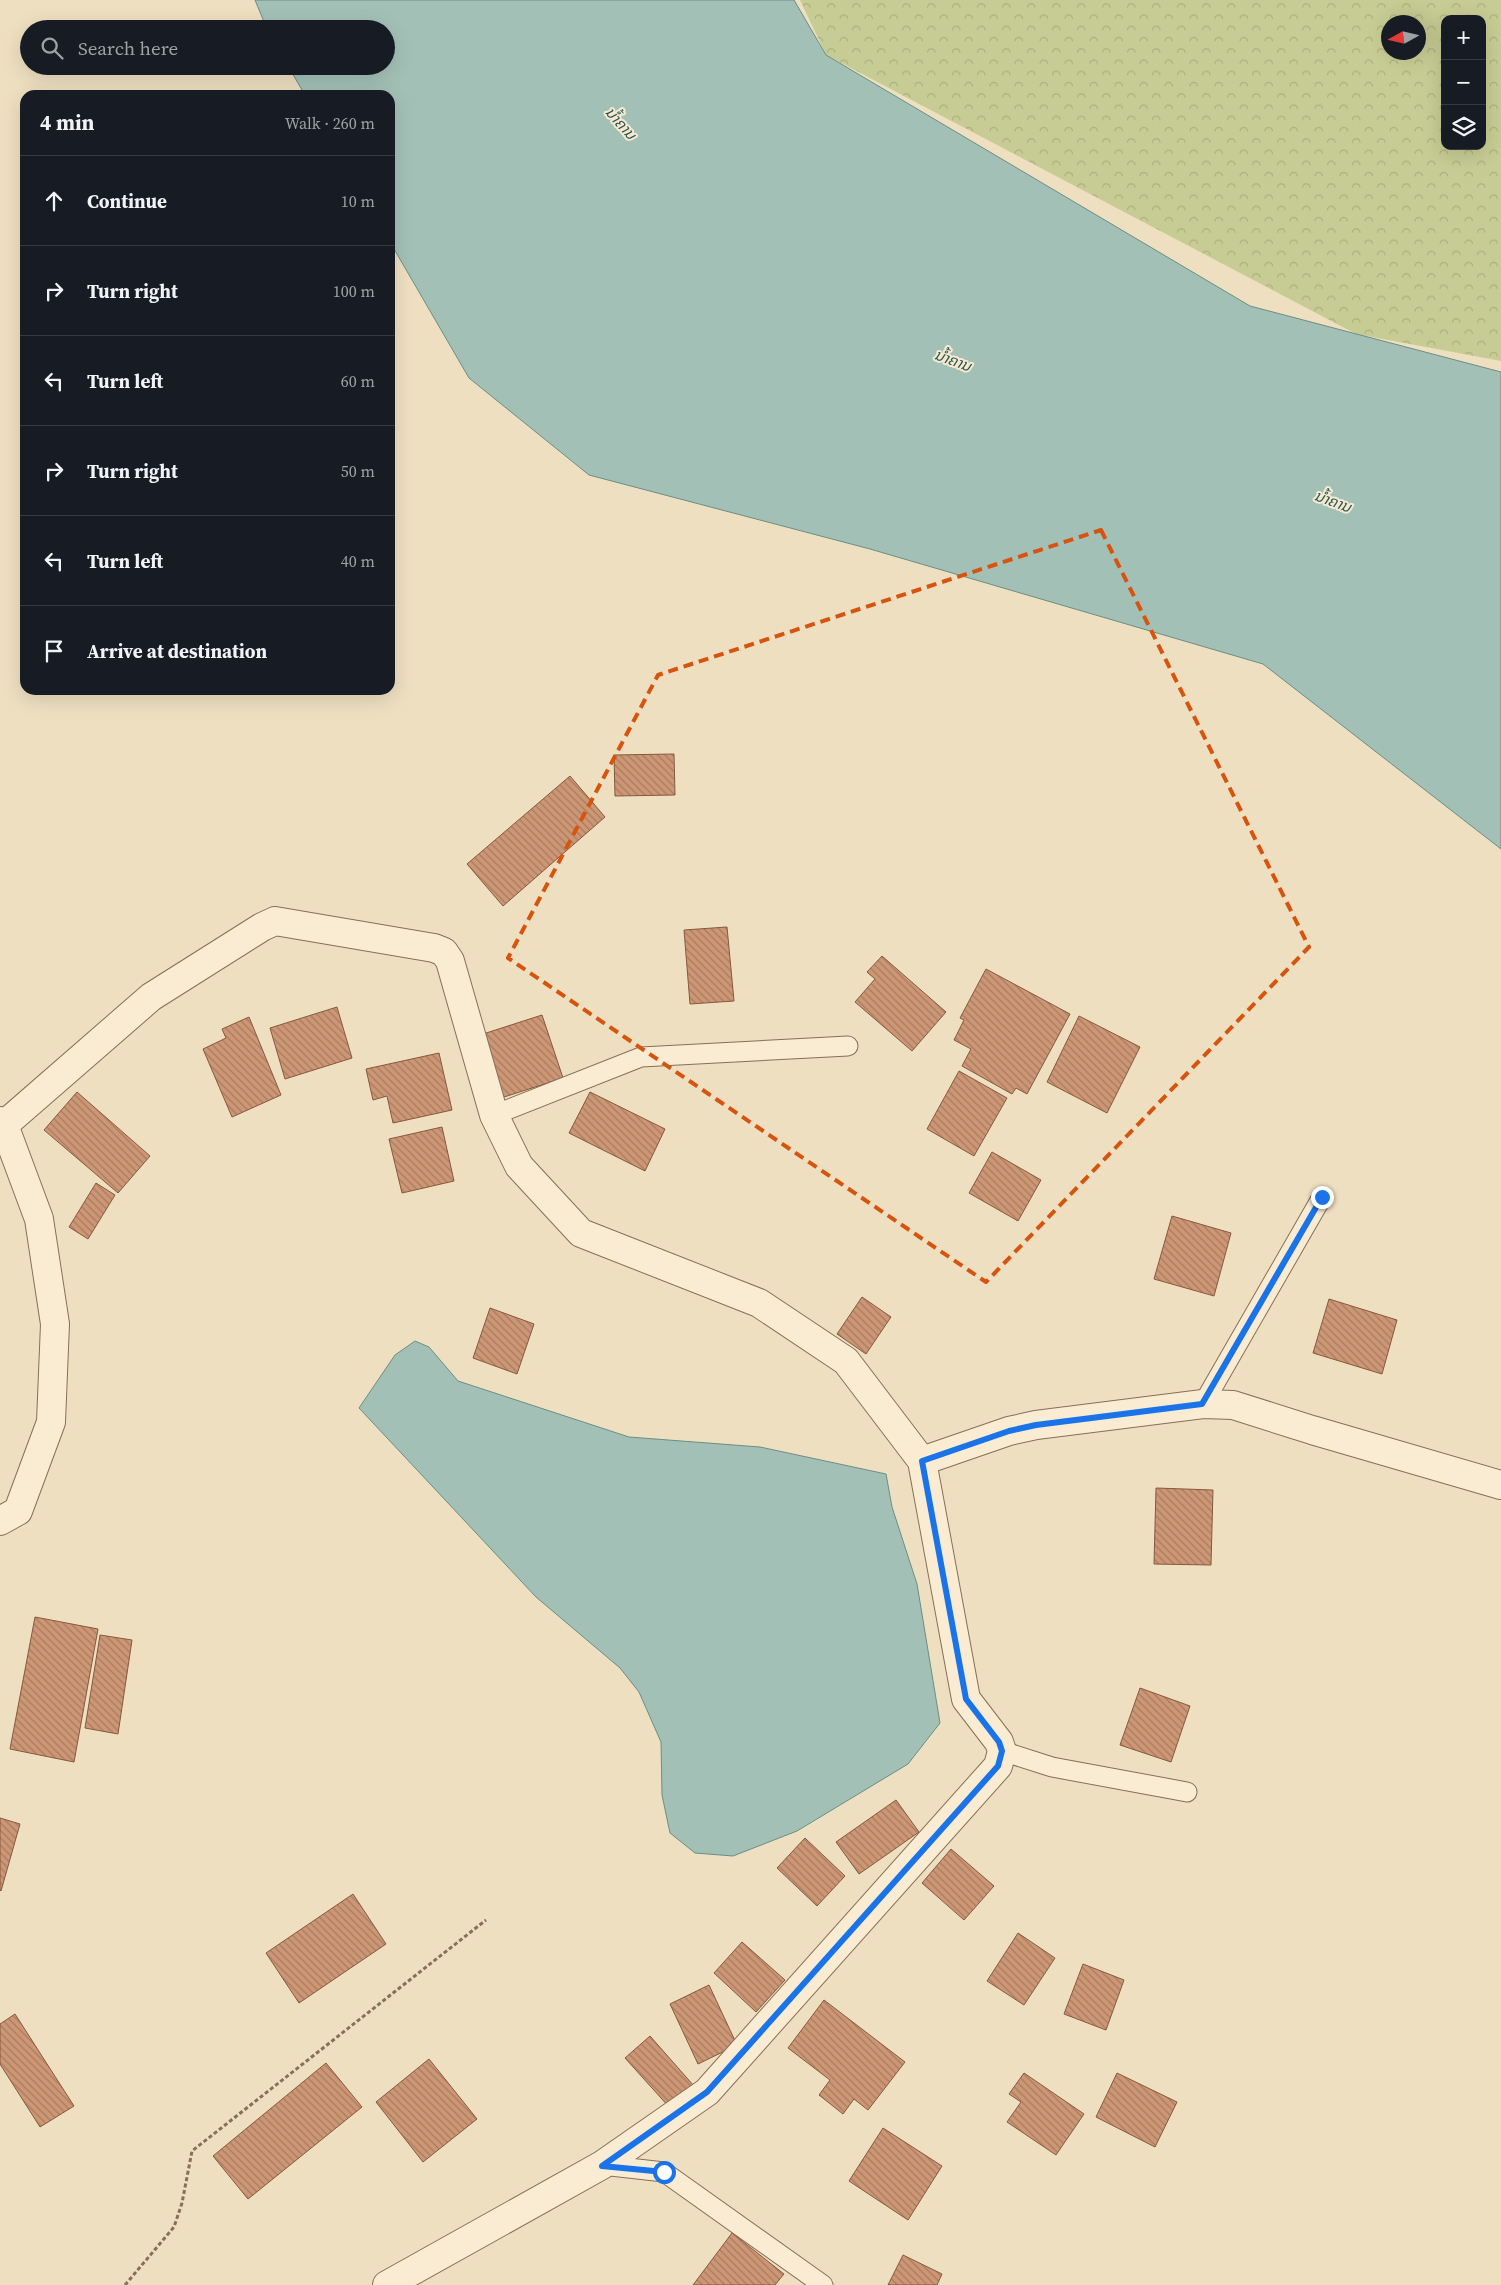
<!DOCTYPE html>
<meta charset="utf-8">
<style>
:root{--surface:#171b24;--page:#242831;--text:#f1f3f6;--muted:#9ea1a6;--line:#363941}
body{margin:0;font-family:"Source Serif 4","Noto Sans Lao",serif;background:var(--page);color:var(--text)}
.controls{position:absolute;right:15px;top:15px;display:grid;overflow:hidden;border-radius:10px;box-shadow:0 5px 20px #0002}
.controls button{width:45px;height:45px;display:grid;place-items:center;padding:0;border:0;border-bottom:1px solid var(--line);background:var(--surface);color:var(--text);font:25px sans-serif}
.compass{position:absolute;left:1381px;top:15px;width:45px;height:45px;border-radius:50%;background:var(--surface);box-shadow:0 5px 20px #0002;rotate:262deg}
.stop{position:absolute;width:15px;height:15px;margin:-11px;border:4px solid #1a73e8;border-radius:50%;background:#fff}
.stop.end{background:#1a73e8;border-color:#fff;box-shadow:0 1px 5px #0008}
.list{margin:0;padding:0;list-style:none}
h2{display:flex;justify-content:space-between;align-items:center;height:65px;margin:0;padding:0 20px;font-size:21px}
h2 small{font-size:16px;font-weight:400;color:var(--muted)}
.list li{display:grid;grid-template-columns:32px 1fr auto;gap:15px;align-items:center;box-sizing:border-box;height:90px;padding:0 20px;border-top:1px solid var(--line)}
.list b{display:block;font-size:19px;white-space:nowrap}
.list em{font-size:16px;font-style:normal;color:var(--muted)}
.icon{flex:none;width:28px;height:28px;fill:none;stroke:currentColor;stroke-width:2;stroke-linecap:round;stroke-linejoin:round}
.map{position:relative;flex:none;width:1501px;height:2285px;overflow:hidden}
.search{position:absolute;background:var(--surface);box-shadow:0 5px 20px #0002;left:20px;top:20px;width:375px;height:55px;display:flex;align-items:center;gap:12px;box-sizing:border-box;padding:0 18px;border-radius:28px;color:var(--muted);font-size:19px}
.panel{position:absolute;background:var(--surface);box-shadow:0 5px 20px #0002;left:20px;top:90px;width:375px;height:605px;border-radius:15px}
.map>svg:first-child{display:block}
.forest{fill:url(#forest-crowns);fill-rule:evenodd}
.water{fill:#a3c0b7;stroke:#6a8e84}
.building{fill:url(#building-back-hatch);stroke:#87583d}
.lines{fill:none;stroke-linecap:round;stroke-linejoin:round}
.service-casing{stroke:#876f58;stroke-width:21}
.minor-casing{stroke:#876f58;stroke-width:30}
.path{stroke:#876f58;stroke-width:3;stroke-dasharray:4 2.5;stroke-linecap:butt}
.service{stroke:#f9ecd3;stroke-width:19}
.minor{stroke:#f9ecd3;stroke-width:28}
.route{stroke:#1a73e8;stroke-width:6}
.marked{fill:none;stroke:#d6540e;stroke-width:4;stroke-dasharray:10 6;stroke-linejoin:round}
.labels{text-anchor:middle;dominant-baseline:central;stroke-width:4;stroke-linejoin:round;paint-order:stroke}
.water-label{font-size:15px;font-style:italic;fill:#2b5752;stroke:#f6e9cf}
</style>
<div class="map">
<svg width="1501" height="2285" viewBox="0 0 1501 2285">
<defs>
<pattern id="forest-crowns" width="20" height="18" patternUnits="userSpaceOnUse" patternTransform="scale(1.25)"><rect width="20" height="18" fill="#c7cc94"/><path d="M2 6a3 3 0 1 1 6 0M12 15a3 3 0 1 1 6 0" fill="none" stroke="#acaf7f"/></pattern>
<pattern id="building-back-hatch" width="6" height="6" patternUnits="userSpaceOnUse" patternTransform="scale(1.25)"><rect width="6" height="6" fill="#cd9775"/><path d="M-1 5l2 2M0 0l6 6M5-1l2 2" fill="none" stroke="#a77b5f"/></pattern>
</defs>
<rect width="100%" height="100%" fill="#eedfc0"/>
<path class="forest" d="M800 0H1501V361L1356 334 826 55ZM1445 19H1482V146H1445ZM1388 22H1418V52H1388Z"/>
<path class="water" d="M255 0H794L826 55 1250 306 1501 372V849L1263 664 870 549 589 475 469 378 390 242V95H305L288 66H386V29H267Z
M415 1341 429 1347 458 1381 629 1437 760 1447 886 1474 892 1507 917 1584 940 1723 908 1764 797 1831 733 1856 695 1853 670 1833 662 1795 661 1742 639 1692 620 1668 536 1597 359 1408 395 1355Z"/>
<path class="building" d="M674 754 675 795 615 796 614 755Z
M570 776 605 817 503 906 467 864Z
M727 927 734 1001 690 1004 684 930Z
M882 956 946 1012 912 1051 855 1002 875 979 867 972Z
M986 969 1070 1014 1027 1094 1016 1088 1012 1094 962 1066 971 1049 954 1040 964 1020 960 1018Z
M337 1007 352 1058 285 1079 270 1028Z
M542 1015 563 1078 501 1098 480 1035Z
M1079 1016 1140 1047 1107 1113 1047 1082Z
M249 1017 281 1095 232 1117 203 1049 226 1038 222 1029Z
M439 1053 452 1110 393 1123 387 1096 373 1100 366 1069Z
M959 1071 1007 1098 974 1156 927 1129Z
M77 1092 150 1156 118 1193 44 1130Z
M590 1092 665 1129 645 1171 569 1133Z
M442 1127 454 1181 402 1193 389 1139Z
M992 1152 1041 1180 1018 1221 969 1193Z
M96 1183 115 1195 88 1239 69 1227Z
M1172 1216 1231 1233 1214 1296 1154 1279Z
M862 1297 891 1317 866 1354 837 1334Z
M1329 1299 1397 1320 1382 1374 1313 1353Z
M490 1308 534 1324 517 1374 473 1358Z
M1156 1488 1213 1490 1211 1565 1154 1564Z
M35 1617 98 1629 74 1762 10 1749Z
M100 1635 132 1640 118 1734 85 1728Z
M1140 1688 1190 1706 1171 1762 1120 1745Z
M896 1800 919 1832 859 1874 836 1842Z
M0 1818 20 1824 1 1891 0 1890Z
M805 1838 845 1876 817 1906 777 1868Z
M951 1849 994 1886 964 1920 922 1883Z
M353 1894 386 1944 299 2003 266 1953Z
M1018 1933 1055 1958 1024 2005 987 1981Z
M742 1942 785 1980 756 2012 714 1973Z
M1083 1964 1124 1980 1106 2030 1064 2014Z
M709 1985 737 2045 698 2064 670 2004Z
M824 2000 905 2062 868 2110 854 2099 843 2114 819 2095 830 2080 788 2048Z
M15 2014 74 2106 40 2127 0 2064V2024Z
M650 2036 694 2086 670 2108 625 2058Z
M429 2059 477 2119 423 2162 376 2102Z
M326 2063 362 2107 248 2199 213 2156Z
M1024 2073 1084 2114 1056 2155 1007 2122 1021 2102 1009 2094Z
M1117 2073 1177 2102 1155 2147 1096 2117Z
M883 2128 942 2166 908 2220 849 2181Z
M732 2233 784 2274 775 2285H693Z
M903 2255 942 2274 937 2285H888Z"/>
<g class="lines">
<defs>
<path id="service" d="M494 1115 641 1057 848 1046
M1203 1404 1322 1197
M1002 1751 1052 1767 1187 1792
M602 2165 664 2172 823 2285"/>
<path id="minor" d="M0 1121 4 1125 39 1219 55 1324 51 1422 18 1511 0 1521
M4 1125 151 997 262 927 275 921 434 948 444 952 450 961 494 1115 519 1166 581 1233 759 1303 846 1361 922 1461 966 1699 999 1742 1002 1751 998 1766 707 2092 602 2165 387 2285
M922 1461 1009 1431 1036 1425 1203 1404 1233 1405 1312 1430 1501 1485"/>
</defs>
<use href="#service" class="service-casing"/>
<use href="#minor" class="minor-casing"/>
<path class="path" d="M125 2285 174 2227 182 2203 192 2151 486 1920"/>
<use href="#service" class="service"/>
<use href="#minor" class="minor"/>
</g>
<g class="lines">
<path class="route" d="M664 2172 602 2166 707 2092 998 1766 1002 1751 999 1742 966 1699 922 1461 1009 1431 1036 1425 1202 1404 1322 1197"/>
</g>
<path class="marked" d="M1101 530 1309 947 986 1282 508 958 658 675Z"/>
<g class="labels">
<g class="water-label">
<text transform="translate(621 123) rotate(48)">ນ້ຳຄານ</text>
<text transform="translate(953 360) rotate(20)">ນ້ຳຄານ</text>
<text transform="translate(1333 501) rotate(20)">ນ້ຳຄານ</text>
</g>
</g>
</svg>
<div class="controls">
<button>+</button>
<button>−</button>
<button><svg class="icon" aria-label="layers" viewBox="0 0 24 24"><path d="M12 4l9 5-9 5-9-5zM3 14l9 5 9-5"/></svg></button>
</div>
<svg class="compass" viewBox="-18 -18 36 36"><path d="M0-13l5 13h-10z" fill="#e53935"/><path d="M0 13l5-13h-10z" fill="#9ea1a6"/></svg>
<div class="stop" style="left:664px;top:2172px"></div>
<div class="stop end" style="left:1322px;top:1197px"></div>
<div class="search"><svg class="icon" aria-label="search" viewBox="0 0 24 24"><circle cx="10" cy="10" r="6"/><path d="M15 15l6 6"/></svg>Search here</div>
<section class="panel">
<h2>4 min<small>Walk · 260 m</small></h2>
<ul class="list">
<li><svg class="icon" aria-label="ahead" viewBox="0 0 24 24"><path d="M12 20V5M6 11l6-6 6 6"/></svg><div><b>Continue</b></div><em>10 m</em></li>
<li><svg class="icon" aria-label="right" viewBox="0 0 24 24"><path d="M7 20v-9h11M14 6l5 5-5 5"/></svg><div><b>Turn right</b></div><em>100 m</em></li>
<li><svg class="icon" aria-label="left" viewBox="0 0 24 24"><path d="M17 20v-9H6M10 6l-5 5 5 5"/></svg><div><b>Turn left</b></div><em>60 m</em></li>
<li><svg class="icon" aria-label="right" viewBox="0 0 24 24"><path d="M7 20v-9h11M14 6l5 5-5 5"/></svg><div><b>Turn right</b></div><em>50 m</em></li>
<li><svg class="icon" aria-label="left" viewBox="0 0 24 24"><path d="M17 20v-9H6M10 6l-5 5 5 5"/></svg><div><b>Turn left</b></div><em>40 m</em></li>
<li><svg class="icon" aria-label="arrive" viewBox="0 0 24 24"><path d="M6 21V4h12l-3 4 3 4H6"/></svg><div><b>Arrive at destination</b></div></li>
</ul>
</section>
</div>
